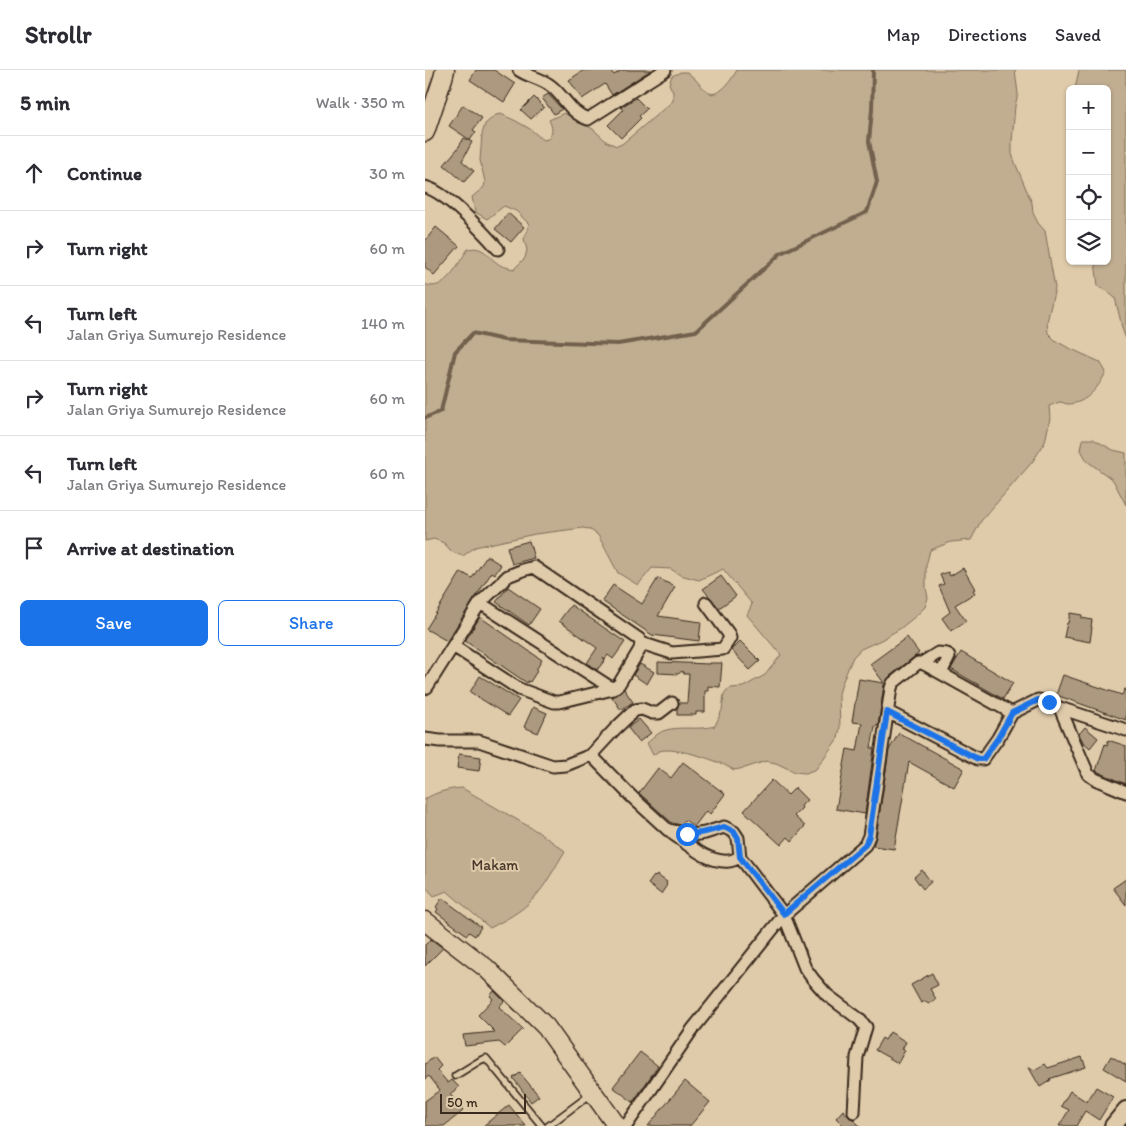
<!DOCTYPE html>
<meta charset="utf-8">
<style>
:root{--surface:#fff;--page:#f7f7f7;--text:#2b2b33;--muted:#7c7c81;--line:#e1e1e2;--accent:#1a73e8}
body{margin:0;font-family:Itim,sans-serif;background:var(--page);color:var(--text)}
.controls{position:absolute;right:15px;top:15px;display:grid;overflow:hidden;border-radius:8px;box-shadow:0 1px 4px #0004}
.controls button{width:45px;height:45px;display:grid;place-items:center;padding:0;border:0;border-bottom:1px solid var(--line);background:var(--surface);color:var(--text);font:25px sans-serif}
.scale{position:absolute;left:15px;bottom:12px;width:86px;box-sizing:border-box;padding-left:5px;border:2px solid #3b2a1e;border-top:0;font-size:14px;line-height:18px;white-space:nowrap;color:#3b2a1e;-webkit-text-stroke:4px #dfcbaa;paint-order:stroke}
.stop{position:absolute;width:15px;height:15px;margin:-11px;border:4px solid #1a73e8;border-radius:50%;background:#fff}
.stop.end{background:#1a73e8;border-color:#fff;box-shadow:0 1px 5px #0008}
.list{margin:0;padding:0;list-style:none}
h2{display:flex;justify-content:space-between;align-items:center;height:65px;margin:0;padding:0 20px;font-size:21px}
h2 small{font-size:16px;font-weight:400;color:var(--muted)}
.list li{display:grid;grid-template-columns:32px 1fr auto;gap:15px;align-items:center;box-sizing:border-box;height:75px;padding:0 20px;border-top:1px solid var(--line)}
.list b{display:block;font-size:19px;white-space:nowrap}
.list p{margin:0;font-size:16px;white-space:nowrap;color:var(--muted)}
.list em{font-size:16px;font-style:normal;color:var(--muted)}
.actions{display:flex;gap:10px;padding:15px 20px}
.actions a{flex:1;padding:11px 0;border:1px solid var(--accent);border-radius:8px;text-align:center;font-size:18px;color:var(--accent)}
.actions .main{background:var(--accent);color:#fff}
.icon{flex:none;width:28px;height:28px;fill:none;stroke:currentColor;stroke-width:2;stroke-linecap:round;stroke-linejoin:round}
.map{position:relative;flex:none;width:701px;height:1056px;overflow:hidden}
header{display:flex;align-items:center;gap:30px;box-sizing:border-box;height:70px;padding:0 25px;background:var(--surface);border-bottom:1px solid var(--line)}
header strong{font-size:24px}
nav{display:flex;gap:28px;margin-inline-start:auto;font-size:18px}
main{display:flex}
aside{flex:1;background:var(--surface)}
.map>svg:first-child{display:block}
.green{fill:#c1ae91;stroke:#7e6c58}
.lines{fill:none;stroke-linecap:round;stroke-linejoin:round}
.stream{stroke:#73614d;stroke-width:4}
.building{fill:#ac997f;stroke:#3b2a1e}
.service-casing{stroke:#3b2a1e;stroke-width:9}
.minor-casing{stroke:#3b2a1e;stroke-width:15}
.secondary-casing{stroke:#3b2a1e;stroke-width:20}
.primary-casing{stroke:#3b2a1e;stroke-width:21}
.service{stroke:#dfcbaa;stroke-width:5.5}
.minor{stroke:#dfcbaa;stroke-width:11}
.secondary{stroke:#dfcbaa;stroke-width:16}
.primary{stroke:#dfcbaa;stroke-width:18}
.route{stroke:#1a73e8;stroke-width:6}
.labels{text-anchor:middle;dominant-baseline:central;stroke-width:4;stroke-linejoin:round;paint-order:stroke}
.park-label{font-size:15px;fill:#48372a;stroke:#dfcbaa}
</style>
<header>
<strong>Strollr</strong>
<nav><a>Map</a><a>Directions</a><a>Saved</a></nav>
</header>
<main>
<aside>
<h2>5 min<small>Walk · 350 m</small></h2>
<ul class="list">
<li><svg class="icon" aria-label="ahead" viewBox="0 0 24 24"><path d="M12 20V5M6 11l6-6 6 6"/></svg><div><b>Continue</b></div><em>30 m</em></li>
<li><svg class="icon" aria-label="right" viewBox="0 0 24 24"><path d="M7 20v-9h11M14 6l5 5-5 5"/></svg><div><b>Turn right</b></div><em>60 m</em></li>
<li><svg class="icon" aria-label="left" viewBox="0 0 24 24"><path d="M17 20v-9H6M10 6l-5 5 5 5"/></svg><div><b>Turn left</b><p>Jalan Griya Sumurejo Residence</p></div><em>140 m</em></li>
<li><svg class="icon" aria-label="right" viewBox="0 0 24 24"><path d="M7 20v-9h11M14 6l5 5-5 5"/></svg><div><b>Turn right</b><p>Jalan Griya Sumurejo Residence</p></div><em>60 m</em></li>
<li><svg class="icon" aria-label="left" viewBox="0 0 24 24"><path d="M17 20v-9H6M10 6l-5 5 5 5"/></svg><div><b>Turn left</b><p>Jalan Griya Sumurejo Residence</p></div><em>60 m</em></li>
<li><svg class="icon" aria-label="arrive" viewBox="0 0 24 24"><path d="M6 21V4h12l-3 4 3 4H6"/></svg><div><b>Arrive at destination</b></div></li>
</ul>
<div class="actions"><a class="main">Save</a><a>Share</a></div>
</aside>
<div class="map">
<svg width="701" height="1056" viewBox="0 0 701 1056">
<rect width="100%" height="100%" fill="#dfcbaa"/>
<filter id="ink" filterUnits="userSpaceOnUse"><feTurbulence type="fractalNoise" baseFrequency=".02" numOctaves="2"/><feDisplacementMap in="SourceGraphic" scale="10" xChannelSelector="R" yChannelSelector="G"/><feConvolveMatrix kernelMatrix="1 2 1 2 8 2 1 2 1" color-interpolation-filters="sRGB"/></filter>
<g filter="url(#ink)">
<path class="green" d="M312 0H590L593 24 590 36 587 72V84L591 95 607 133 608 143 613 153 620 161 630 218 622 252 623 263 631 271 642 277 675 292 681 302C674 317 661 334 643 334 640 334 638 332 635 332 631 333 627 335 624 336L625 348 620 372 608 391 556 451 546 470 526 472 505 480 501 496V518L503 528 500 537 492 545 476 558 456 570 436 579 428 587 417 613 414 624 415 658 413 668 391 699 381 703 370 702 351 693 341 691 320 698 309 700C295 691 251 676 234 681 233 681 229 685 228 685L222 673C227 669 233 663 238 661 255 655 273 661 290 656L297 640 299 624 302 620 306 618 318 617 340 605 356 585 322 545 327 534 298 499 274 510 255 505 246 499 227 498 213 515 193 503 173 465 164 459 158 458 110 464 50 477 38 486 27 482 19 473 9 469 0 471V214C19 224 34 192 43 179 61 175 63 189 77 196 80 197 85 198 89 199L100 188 102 180 99 169 104 154 91 141 79 136 62 149 50 142 47 127 59 117 60 112 55 90 57 64 60 54 71 45 76 44 91 51 105 59 118 70 123 69C128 62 128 58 124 50L139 43 168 59 182 72 192 76 197 74 248 31V22L244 14 247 6 256 2H262L270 9 277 17 287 24C299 22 306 10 312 0Z
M654 0H701V269L697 258 695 248 690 228 682 221 673 216 670 191H682V19H650Z
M658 369H668L688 380 701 383V435L688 410 662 391 656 380Z
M37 718 115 763 140 781C130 797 121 816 107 830 96 842 80 850 65 858L22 821 9 826 0 816V729C11 722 24 719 37 718Z"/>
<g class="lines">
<path class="stream" d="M0 348 16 341 30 282 48 263 79 270 193 274 271 261 356 183 442 142 452 112 444 71 447 40 448 0"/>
</g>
<path class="building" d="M51 0H69L90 14 79 32 45 10Z
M159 0H185L189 5 197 0H226L187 25 180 14 157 29 144 10Z
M123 24 137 39 129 44 117 28Z
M109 27 119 37 106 49 96 40Z
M211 28 222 39 214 46 216 48 196 68 183 55 198 40 196 37Z
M38 35 57 48 48 60 51 62 45 70 24 56Z
M39 68 47 72 37 91 49 101 39 112 19 95 33 78Z
M83 143 99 157 86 172 70 159Z
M11 157 34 176 9 205 0 197V171Z
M104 471 109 488 87 494 82 477Z
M62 486 76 495 70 504 67 502 22 571 1 559 36 502 47 508Z
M538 498 550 519 548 520 550 523 530 535 541 551 526 561 517 548 525 542 514 516 519 514 515 505 523 502 525 506Z
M296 506 311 526 294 538 278 519Z
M233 508 250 517 233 546 276 552 274 571 227 565 177 531 188 515 217 534Z
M83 517 115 539 104 555 71 532Z
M146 535 200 572 188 589 183 585 180 589 178 587 180 590 172 600 162 593 172 578 134 551Z
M645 543 657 545V548L667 550 666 557H667L665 572 639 567 642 553H643Z
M55 547 117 590 111 600 112 601 105 612 103 611 102 613 40 571Z
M482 567 494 583 465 606 459 615 453 656H450L446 678H449L440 744 411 739 422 679 432 681 437 653 427 652 434 609 459 613 445 594Z
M315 571 335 591 325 600 306 580Z
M536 582 588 613 578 629 526 599Z
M233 592 284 594V593H297L295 617 283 616V621H280V642H271V645H252V638L254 633H262L264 604H259L257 601 253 604 233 603Z
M215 594 229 602 222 614 208 605Z
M638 605 697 625 700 619H701V650L631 625Z
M55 606 94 630 83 646 45 622Z
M199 619 208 632 196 640 187 627 192 625Z
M108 637 122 643 113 663 99 657Z
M214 649 226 663 214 672 203 658Z
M660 657 673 668 665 678 658 672 654 664Z
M474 663 539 699 529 717 484 692 469 779 448 776 451 767 464 680Z
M683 670 701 676V714L671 701 680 674 682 675Z
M34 684 56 687 54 701 32 698Z
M258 692 300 724 285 744 281 741 269 757 260 750 256 755 247 753 214 723 233 698 246 708Z
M347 710 363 725 370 718 382 730 376 736 377 738 369 746 380 756 367 771 363 767 356 775 319 741Z
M497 800 506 812 498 819 489 807Z
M232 805 242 812 241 814 242 815 236 824 223 814 229 806 230 807Z
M701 809V835L688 818Z
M17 828 56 857 50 866 44 862 42 865 11 842 13 839 11 837Z
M6 869 18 878 0 896V875Z
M507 903 513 915 505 919 511 929 503 934 501 931 496 933 486 915Z
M69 921 79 931 74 937 98 959 80 977 74 972 40 976 38 965 70 962 53 945 68 929 65 926Z
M465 962 481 972 477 979 480 980 473 993 450 980 457 968 460 970Z
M215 982 233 996 208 1032 188 1017Z
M686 986 701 995V1011L679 998Z
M9 987 16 996 12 1000 23 1013 27 1010 34 1017 25 1024 38 1041 19 1056H0V1031L15 1020 4 1006 0 1009V994Z
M657 987 661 997 624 1009 626 1010 615 1017 603 996 609 1000 620 994 623 998Z
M95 1003 114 1026 106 1032 88 1008Z
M260 1011 285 1032 265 1056H223Z
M671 1017 688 1027 674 1050 660 1041 651 1056H634L644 1040 636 1036 645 1021 662 1032Z
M84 1035 101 1056H58Z
M418 1040 425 1048 428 1049 435 1056H419L411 1048Z"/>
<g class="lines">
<defs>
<path id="service" d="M30 1006 56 990 61 988 117 1056
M123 1056 166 1024"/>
<path id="minor" d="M94 0C104 7 116 8 126 16 139 26 146 44 163 49L240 0
M0 117C21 122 58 162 73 179
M55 533 188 619
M216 573 247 583 298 579 305 568 303 563 281 533
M497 593 513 583 522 584 524 587 516 603
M0 618 2 617 55 533 83 506 98 500 109 497 214 569 216 573 215 579 194 614 188 619 134 632H129L94 619 28 576
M635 638 663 704 670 709 701 722
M463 642 553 689H558L573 668 587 643
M0 669 15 671H54L128 696 141 695 166 685 207 727 243 760 268 765 280 763 299 757 309 762 313 768 315 787 359 845 380 898 388 909 402 925 434 949 441 957 432 987 429 1042
M166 685 190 659 210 640 217 639 227 643H234L247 633
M248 764C264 775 283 793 304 791 307 791 311 789 315 787
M201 1056 267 960 359 845 440 775 444 766 466 618 468 613 493 593H497L501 595 587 643 613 630 619 631 635 638 701 660"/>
<path id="secondary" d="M688 1056 701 1040"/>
<path id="primary" d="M0 62 18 8 20 0
M0 851 61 898 121 957 192 1056"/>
</defs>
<use href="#service" class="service-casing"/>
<use href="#minor" class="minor-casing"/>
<use href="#secondary" class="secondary-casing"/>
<use href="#primary" class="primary-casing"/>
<use href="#service" class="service"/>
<use href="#minor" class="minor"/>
<use href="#secondary" class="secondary"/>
<use href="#primary" class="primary"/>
</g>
</g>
<g class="lines" filter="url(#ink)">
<path class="route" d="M262 764C275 765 287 760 299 757L309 762 313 768 315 787 359 844 440 775 444 766 462 642 553 689H558L573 668 587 643 613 630 624 632"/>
</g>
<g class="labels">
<g class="park-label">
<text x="70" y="795">Makam</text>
</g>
</g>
</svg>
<div class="controls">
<button>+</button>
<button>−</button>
<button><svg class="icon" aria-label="locate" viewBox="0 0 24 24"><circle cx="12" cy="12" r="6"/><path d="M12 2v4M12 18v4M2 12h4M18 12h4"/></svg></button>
<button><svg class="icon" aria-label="layers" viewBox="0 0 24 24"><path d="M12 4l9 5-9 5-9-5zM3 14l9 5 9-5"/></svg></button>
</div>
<div class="scale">50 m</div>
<div class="stop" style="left:262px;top:764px"></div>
<div class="stop end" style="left:624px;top:632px"></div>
</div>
</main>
